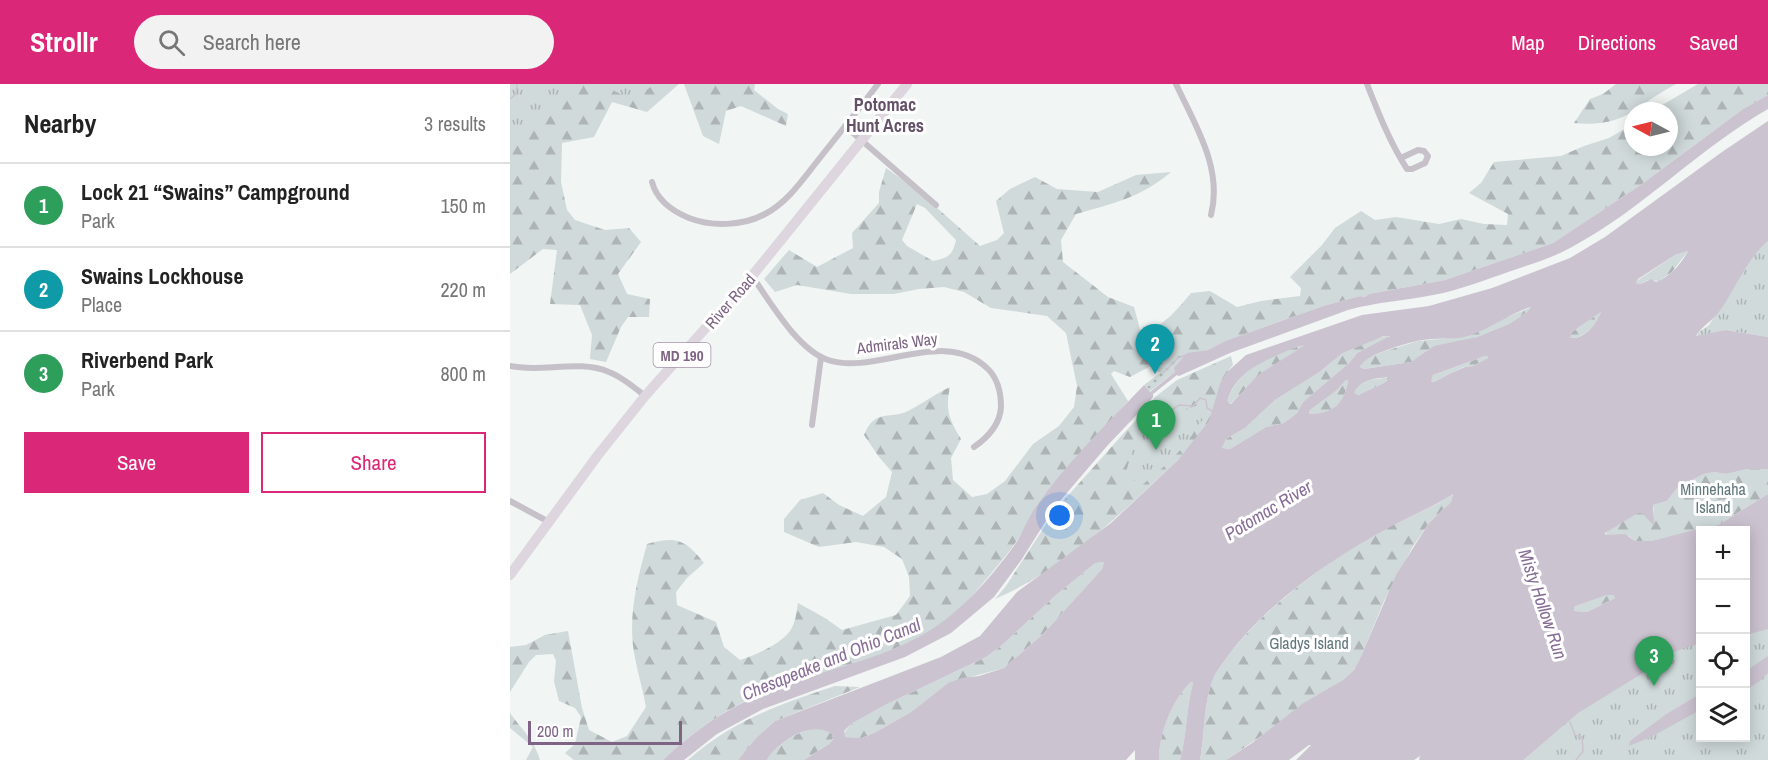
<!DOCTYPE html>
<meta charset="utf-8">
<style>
:root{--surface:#fff;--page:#f2f2f2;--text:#222;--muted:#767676;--line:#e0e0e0;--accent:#db2777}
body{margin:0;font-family:"Archivo Narrow",sans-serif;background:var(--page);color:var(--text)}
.controls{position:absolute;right:18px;bottom:18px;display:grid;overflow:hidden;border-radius:0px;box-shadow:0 3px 15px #0003}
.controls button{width:54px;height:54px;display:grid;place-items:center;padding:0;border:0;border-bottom:2px solid var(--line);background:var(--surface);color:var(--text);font:30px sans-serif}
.compass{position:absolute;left:1114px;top:18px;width:54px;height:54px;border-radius:50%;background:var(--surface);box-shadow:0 3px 15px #0003;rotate:277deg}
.scale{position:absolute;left:18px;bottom:15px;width:154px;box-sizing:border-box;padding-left:6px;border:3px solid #7e6384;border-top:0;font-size:16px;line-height:21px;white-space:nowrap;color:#7e6384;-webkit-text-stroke:4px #fff;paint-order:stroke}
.you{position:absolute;left:550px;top:432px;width:21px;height:21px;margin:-15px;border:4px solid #fff;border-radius:50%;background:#1a73e8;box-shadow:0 0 0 9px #1a73e833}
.badge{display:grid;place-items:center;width:39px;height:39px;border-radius:50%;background:var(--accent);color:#fff;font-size:20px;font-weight:700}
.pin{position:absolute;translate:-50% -50px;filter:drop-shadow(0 2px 3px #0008)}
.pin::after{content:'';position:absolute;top:32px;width:21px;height:18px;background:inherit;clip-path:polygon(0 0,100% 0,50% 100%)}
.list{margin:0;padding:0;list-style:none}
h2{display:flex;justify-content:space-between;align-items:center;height:78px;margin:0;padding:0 24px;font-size:26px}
h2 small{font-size:20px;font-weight:400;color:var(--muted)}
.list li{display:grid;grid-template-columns:39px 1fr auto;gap:18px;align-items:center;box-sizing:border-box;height:84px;padding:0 24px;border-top:2px solid var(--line)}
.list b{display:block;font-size:22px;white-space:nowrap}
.list p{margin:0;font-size:20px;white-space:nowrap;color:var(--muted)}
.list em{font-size:20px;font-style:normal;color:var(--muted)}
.actions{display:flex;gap:12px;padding:18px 24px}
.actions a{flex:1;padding:14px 0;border:2px solid var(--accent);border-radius:0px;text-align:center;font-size:21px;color:var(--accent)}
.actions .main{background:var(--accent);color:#fff}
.icon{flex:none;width:33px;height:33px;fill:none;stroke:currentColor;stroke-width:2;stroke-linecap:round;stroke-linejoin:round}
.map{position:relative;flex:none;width:1258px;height:676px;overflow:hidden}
header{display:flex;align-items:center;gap:36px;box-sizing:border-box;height:84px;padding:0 30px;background:var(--accent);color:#fff}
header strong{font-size:28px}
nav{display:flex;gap:33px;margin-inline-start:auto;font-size:21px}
.search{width:420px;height:54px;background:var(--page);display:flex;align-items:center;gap:15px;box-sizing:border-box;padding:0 21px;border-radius:33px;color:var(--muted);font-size:22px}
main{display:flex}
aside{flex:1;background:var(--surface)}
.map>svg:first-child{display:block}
.grass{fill:url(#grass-dots)}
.forest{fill:url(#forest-firs);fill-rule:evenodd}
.park{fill:url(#park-tufts)}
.water{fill:#cbc3d0;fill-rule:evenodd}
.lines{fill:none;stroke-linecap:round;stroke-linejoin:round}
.stream{stroke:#cbc3d0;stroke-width:1.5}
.street{stroke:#c6c0c8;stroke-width:6}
.primary{stroke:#ddd6df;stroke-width:10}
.labels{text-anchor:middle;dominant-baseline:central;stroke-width:6;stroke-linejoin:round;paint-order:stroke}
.shield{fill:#fff;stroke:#a592a9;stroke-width:1.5}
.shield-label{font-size:15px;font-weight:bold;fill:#7e6384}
.street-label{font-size:16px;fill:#7e6384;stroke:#fff}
.park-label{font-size:16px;fill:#62777b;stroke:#fff}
.neighbourhood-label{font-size:18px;font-weight:bold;fill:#645168;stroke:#fff}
.water-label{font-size:18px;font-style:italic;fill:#876d96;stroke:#fff}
</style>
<header>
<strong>Strollr</strong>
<div class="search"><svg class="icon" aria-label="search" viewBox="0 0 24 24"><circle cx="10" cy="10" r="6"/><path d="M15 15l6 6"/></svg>Search here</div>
<nav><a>Map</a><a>Directions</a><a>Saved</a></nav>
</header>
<main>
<aside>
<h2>Nearby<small>3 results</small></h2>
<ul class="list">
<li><span class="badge" style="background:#2e9e5b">1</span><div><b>Lock 21 “Swains” Campground</b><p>Park</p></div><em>150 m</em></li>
<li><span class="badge" style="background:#0f9aa8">2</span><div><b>Swains Lockhouse</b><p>Place</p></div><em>220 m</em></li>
<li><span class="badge" style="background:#2e9e5b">3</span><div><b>Riverbend Park</b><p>Park</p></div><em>800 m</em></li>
</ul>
<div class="actions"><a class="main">Save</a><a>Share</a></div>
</aside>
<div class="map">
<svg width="1258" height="676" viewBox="0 0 1258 676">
<defs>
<pattern id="grass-dots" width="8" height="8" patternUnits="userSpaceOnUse" patternTransform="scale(1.5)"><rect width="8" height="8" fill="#d0dada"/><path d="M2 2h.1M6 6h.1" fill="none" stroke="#aeb4b6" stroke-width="1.8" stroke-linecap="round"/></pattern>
<pattern id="forest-firs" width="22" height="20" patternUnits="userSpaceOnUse" patternTransform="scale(1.5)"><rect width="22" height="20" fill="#d0dada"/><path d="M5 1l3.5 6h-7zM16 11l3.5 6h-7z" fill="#aeb4b6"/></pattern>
<pattern id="park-tufts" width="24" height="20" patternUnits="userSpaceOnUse" patternTransform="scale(1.5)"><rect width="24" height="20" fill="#d0dada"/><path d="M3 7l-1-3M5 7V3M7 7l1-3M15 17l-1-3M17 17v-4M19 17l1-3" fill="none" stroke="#aeb4b6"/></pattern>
</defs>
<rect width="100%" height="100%" fill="#f1f5f3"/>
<path class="grass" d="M677 269 665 288 639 308 634 301 650 289 641 282 654 275Z"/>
<path class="forest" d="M0 0H169L137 28 102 18 84 53 52 59 51 98 57 126 65 136 95 146 119 144 131 158 108 190 117 210 140 215 139 233H118L111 243 96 278 80 275 82 251 70 221 40 220 47 166 33 165 0 190Z
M174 0H245L244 6 268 25 278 30 276 42 231 22 216 27 209 60 193 52Z
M1106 0H1166C1124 22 1117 44 1064 39L1080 15 1093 10Z
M1188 0H1258V11L1233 25 1132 100 1043 159 935 196 859 210 855 213 850 212 813 222 715 257 698 266 654 275 620 293 604 287 601 290 618 317 535 412C524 427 516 443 506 458 501 466 494 473 489 480 472 500 457 520 436 536 387 573 319 584 263 605 221 621 185 645 153 676H64L55 669 65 660 71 633 65 624 49 617 44 597 46 577 43 570 26 571 19 578 0 608V563L16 561 35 551 58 547 72 624 79 646 102 658 117 652 136 623C133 606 128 590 125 574 117 536 127 496 137 460 166 452 175 455 194 479L177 494 166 508 167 521 206 538 214 563 230 576C245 571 271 560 280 547 286 538 286 529 288 519L315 534 332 546 386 531 400 512 399 493 392 475 374 463 346 458 309 463 274 448V435L290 416 313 409 329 421 353 432 376 413 382 388 369 373 354 351C365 324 379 336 398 327 412 320 425 310 440 303 435 326 439 335 451 355L441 374 443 396 462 413 477 410 495 397 523 360 549 342 564 323 567 302 556 249 537 232 481 224 454 208 434 203 409 205 384 210H341L287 201 265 208 254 195 279 166 307 183 343 164 342 149 369 119V108L376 84 408 107 470 162 487 156 494 149 486 117 500 105 525 93 547 105 588 108 626 91 661 88C632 113 602 120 566 130L551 156 553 178 598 213 624 223 631 249C653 243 667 226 681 209L700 207 727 223 751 217 790 212 791 204 780 193 812 161 825 144 851 127 865 136 886 133 929 140 951 135 974 140 997 141 998 130 959 109 971 99 984 78 1051 72 1074 62 1099 54 1123 40V63H1159V27H1142ZM407 120 415 124 446 156C443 171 438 174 423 177L397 162 392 156Z
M1178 167 1162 188 1149 197 1138 196 1131 200 1126 199 1128 196 1165 171Z
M1021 223 1017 228 999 240 967 253 919 265 913 271 901 278 854 285 850 283 852 278 858 274 875 267 908 257 951 253Z
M1091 228C1087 240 1075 255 1059 254L1062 248Z
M879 251 878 254 847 269 839 279 793 318 787 329 774 339 756 343 720 365 712 364 716 355 735 344 765 316 808 289 833 269 865 255Z
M797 260 755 287 720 320 717 319C725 285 766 268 797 260Z
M721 272 723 281C708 297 709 320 698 339 684 362 663 381 643 399 596 444 545 489 485 515L496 502 546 425 613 350 629 333 638 329 644 314 667 296Z
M975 272H978V274L963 282 954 283 939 290 924 298 920 296 923 291Z
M881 293 874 299 848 311 843 309C850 295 867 295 881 293Z
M836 296 838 297C834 320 823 331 799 330L800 326 826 307Z
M1237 385H1258V410L1208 441 1187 445 1141 457H1125L1119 452 1095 451 1099 445 1128 429H1133L1142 440 1144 427 1143 421 1157 417 1168 403 1194 390 1204 388 1216 390Z
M943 410 941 418 919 439 902 464 874 517 852 570 844 586 833 596 716 676H690C695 649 693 621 703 595 706 587 713 579 718 572 755 522 823 473 878 443 899 432 922 425 943 410Z
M590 478H594L592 485 534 549 494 584 438 599 401 628 366 648 352 654 335 653 333 650 341 640 375 621 476 573 491 562 546 511 584 480Z
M1097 511H1103L1105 514 1077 528 1064 527V523L1066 522Z
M681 598 683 599C676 624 677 650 670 676H649C649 649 662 616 681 598Z
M325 602 350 603 265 637 246 654 228 676H178C224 636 268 621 325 602Z
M0 629C12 646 23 654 30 676H16L23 663 0 644Z
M312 644 322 650 323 654 319 660 294 676H257C267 657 290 646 312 644Z"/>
<path class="park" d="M0 0H63L0 63Z
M91 0H145L122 16Z
M1258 157V253L1216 246 1186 253 1189 248 1199 241 1243 171Z
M691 320 696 333C687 340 684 350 676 359 663 376 646 389 630 403L616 388 630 340 638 338 644 324 660 334 676 325Z
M1258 533V676H1009L1091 608 1190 551V654H1236V542Z"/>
<path class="water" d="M1258 11V25C1188 65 1132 126 1060 164 1042 174 1021 180 1001 187 975 196 950 206 923 211 894 217 866 218 838 226L720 269 669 292 667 291 643 310V313L638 319 597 362 544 424 512 475 484 513 441 549 395 573 253 625 207 650 174 676H153C185 645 220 622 263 605 320 583 385 574 435 536 461 516 487 486 506 459 512 449 517 437 523 427 554 381 596 341 634 301L640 308 665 288 664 284 677 269 698 266 715 257 813 222 850 212 855 213 859 210 935 196 1043 159 1132 100 1233 25Z
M1258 37V157C1235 177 1226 204 1209 228 1202 237 1191 243 1186 252L1216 246 1258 253V385H1237L1216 390 1204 388 1194 390 1168 403 1157 417 1143 421 1144 440H1142L1133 430 1128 429 1095 449V451L1115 450 1125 457H1141L1187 445 1208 441 1258 410V545L1236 551V446H1190V559L1161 569 1146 577 1133 589 1068 629 1013 676H909L910 672 904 676H786L801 661H799L779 676H716L742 659 792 620 833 596 844 586 852 570 886 491 919 439 941 418 943 410C922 424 899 432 878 444 822 474 756 520 718 572 713 579 706 587 703 595 693 621 695 649 690 676H670C677 650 676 624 683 599L681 598C662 616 649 649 649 676H625V666L616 676H294L319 660 323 655 322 650C303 635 266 658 257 676H228L246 654 265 637 431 573 470 552 507 508 601 439 668 376 699 337 710 300 716 289 736 271 852 231 919 222 982 204 1060 174 1095 153 1212 68ZM1178 167C1171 180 1160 193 1146 198L1141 195 1131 200 1126 199 1128 195 1165 171ZM1021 223 1017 228 999 240 967 253 924 262 901 278 854 285 850 283C854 271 894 260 907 257 921 254 935 255 949 254 974 250 997 230 1021 223ZM1091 228C1086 240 1076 255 1060 254L1062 248ZM874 252H880L847 269 839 279 793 318 787 329 774 339 756 343 720 365 712 364 716 355 735 344 765 316 808 289 833 269ZM795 261 748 291 721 320 717 319C724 286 759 275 786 263ZM975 272H978V274L963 282 955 283 939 290 924 298 921 297 923 291ZM881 293 874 299 848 311 844 309C850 295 867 294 881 293ZM836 296 838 297C834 320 823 330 799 330L800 326 826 307ZM590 478H594L592 485 534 549 494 584 469 592 452 594 438 599 401 628 366 648 352 654 335 653 334 647 341 640 375 621 476 573 491 562 546 511 584 480ZM1097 511H1103L1105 514 1077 528 1064 527V523L1066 522Z
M1258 572V589L1250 597 1236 606V587Z
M1190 610V626L1141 653 1119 662 1120 657 1158 629Z"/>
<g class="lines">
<path class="stream" d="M0 15 6 10 7 0
M653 289 668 274 676 271
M647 318 662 326 669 321 683 322 690 314 696 316 697 324 702 327
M1060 638 1065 651 1072 653 1073 667 1066 676"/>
<path class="street" d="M666 0C685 41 713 84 701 131
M857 0C868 28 880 59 897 85H902L915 79 918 72 914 67 908 66 891 74
M335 42 426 121
M142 98C147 117 162 127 179 134 202 143 233 142 255 130 278 118 293 95 309 75 329 50 349 25 368 0
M242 192C261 219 287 265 318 276 366 292 435 242 478 285 488 295 491 309 491 323 490 340 477 354 464 363
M0 282C32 289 68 275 99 288 112 293 124 303 135 312
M302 341 311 273
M0 417 39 438"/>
<path class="primary" d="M0 491 88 371 135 312 242 192 397 0"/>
</g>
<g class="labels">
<rect class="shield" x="143.5" y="259" width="57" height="24" rx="4.5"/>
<g class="shield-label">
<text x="172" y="271">MD 190</text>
</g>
<g class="street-label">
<text transform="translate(220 217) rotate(-49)">River Road</text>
<text transform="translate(387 259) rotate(-7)">Admirals Way</text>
</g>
<g class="park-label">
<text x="1203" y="405">Minnehaha<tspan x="1203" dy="18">Island</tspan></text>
<text x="799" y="559">Gladys Island</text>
</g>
<g class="neighbourhood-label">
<text x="375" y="20">Potomac<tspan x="375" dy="21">Hunt Acres</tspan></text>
</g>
<g class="water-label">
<text transform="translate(758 426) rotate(-31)">Potomac River</text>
<text transform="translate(1033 520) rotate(71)">Misty Hollow Run</text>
<text transform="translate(321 575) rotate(-22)">Chesapeake and Ohio Canal</text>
</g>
</g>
</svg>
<div class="controls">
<button>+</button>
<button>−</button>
<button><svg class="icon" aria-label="locate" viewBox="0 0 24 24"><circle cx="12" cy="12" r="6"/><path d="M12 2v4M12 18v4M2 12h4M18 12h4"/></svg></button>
<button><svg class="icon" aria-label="layers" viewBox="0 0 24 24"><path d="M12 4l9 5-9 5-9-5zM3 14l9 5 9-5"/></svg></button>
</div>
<svg class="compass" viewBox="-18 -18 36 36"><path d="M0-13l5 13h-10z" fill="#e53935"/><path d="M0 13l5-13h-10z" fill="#767676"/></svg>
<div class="scale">200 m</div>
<div class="you"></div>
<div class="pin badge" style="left:646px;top:366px;background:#2e9e5b">1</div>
<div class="pin badge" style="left:645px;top:290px;background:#0f9aa8">2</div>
<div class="pin badge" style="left:1144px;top:602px;background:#2e9e5b">3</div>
</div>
</main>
